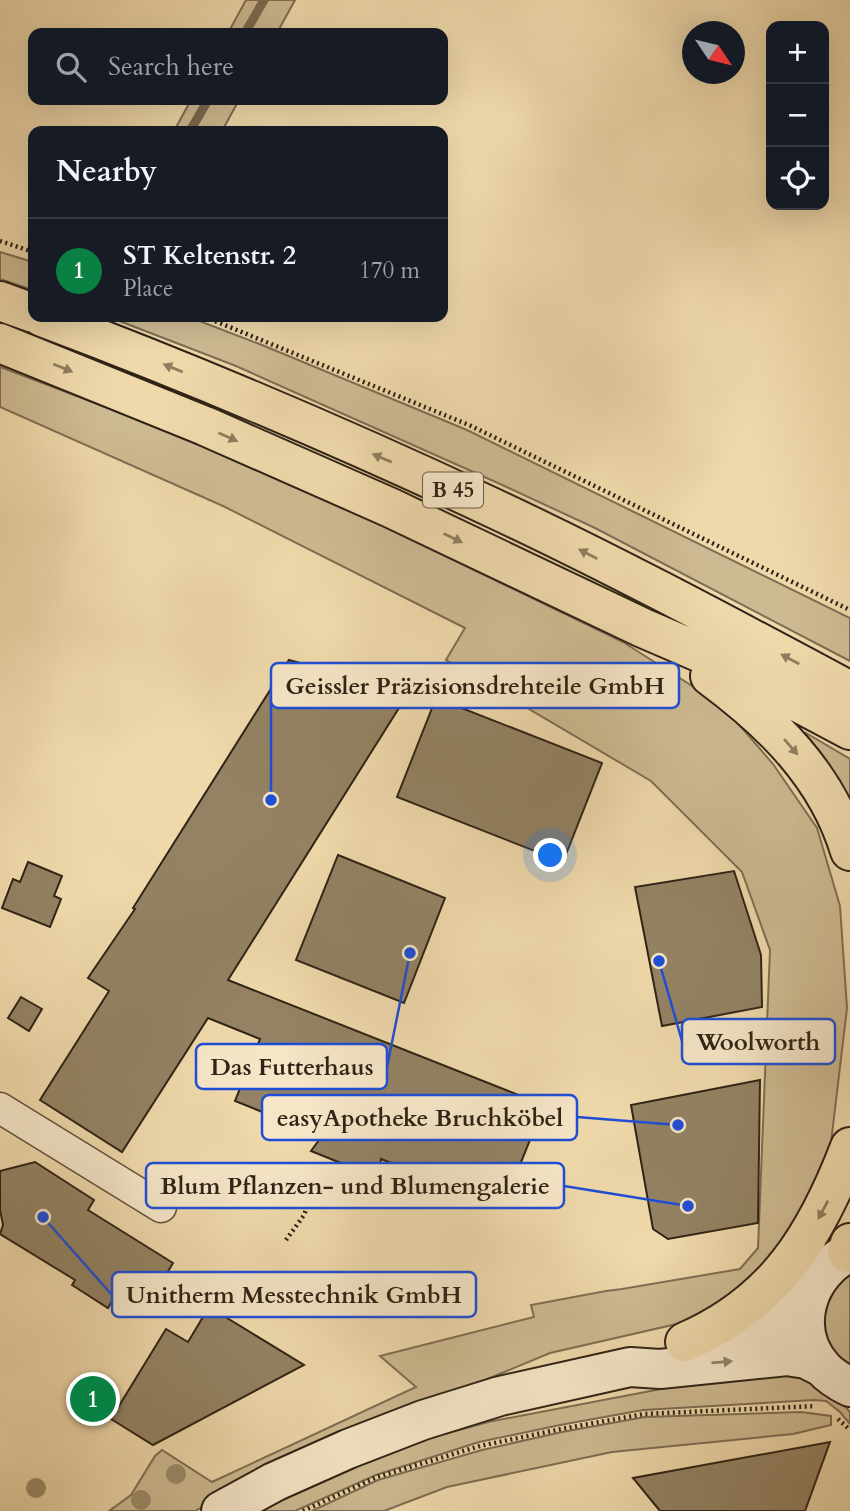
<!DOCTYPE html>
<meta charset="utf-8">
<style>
:root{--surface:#171b24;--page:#242831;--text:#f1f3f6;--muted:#9ea1a6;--line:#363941;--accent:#0b8043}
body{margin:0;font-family:Cardo,serif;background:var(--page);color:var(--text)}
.controls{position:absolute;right:21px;top:21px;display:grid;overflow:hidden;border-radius:14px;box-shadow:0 7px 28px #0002}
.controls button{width:63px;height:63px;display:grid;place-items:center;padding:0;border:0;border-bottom:2px solid var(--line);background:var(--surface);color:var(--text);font:35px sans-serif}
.compass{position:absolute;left:682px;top:21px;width:63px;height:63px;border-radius:50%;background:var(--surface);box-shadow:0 7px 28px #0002;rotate:125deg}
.you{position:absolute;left:551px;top:856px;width:24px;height:24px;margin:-18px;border:5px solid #fff;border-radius:50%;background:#1a73e8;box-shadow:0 0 0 10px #1a73e833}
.badge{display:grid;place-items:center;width:46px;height:46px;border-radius:50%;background:var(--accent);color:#fff;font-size:23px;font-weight:700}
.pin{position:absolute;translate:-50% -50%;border:4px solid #fff;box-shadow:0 2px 7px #0006}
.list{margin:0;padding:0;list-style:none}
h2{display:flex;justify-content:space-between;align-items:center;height:91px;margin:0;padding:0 28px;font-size:30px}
h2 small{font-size:23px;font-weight:400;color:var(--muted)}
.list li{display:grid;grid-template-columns:46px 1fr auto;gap:21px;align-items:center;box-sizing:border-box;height:105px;padding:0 28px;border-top:2px solid var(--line)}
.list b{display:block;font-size:26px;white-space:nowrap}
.list p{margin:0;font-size:23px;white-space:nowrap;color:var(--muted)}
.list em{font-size:23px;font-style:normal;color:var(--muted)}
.icon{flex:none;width:38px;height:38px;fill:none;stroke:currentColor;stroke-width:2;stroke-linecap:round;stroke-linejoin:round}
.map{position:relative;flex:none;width:850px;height:1511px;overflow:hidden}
.search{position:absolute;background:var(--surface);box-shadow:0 7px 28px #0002;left:28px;top:28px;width:420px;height:77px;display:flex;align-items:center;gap:18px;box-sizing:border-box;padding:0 24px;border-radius:14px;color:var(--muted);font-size:26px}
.panel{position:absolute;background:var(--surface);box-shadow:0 7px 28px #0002;left:28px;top:126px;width:420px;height:196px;border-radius:14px}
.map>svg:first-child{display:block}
.green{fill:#ceba92;stroke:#7e6e54;stroke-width:2}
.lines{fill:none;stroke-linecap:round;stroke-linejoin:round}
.stream{stroke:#7b6b51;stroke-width:9}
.building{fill:#938263;stroke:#2f2316;stroke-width:2}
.minor-casing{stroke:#5f503b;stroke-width:33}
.secondary-casing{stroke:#2f2316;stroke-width:42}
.trunk-casing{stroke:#2f2316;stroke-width:42}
.path{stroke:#2f2316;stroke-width:4.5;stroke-dasharray:2 3.5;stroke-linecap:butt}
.minor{stroke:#f5e6c8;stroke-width:30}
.secondary{stroke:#f5e6c8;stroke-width:38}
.trunk{stroke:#efd9ab;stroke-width:38}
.tree{fill:#9b8a6a}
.oneway{fill:#8f7e60}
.oneway2{fill:#92846f}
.labels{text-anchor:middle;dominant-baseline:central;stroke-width:7;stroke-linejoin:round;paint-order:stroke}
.shield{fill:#f5e6c8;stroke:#6a5e4b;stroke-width:2}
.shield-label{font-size:21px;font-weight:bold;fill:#2f2316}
.leader{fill:none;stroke:#1d4ed8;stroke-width:2.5}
.callout-dot{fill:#1d4ed8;stroke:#f5e6c8;stroke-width:2.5}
.callout{fill:#f5e6c8;stroke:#1d4ed8;stroke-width:2.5}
.callout-label{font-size:24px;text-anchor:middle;font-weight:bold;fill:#2f2316}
</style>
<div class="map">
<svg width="850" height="1511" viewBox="0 0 850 1511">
<rect width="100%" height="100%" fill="#efd9ab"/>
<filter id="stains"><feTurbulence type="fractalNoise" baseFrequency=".00286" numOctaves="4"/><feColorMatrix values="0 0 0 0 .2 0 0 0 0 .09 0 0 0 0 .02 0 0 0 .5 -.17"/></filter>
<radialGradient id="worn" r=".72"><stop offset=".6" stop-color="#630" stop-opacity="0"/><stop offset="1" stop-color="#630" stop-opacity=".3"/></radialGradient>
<path class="green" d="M246 0H295L277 33H228Z
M191 100H239L222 131H174Z
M0 252 33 262V290L0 279Z
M109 317H189L262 345 467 430 850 618V661L595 528 498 483 236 366Z
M0 367 169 431 381 525 623 642 722 705 773 764 817 828 840 906 847 1008 828 1168 779 1257 703 1318 550 1353 267 1471 195 1511H109L131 1495 155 1456 162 1450 212 1482 416 1387 380 1356 534 1317 531 1305 606 1291 622 1289 740 1269 758 1248 770 950 742 872 651 781 446 660 465 628 223 506 0 407Z
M806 733 850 759V819L804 746Z
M850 1275V1368C840 1359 831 1351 826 1338 819 1316 829 1286 850 1275Z
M755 1371H798L836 1396 850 1412V1424L840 1412 826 1401 814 1400 643 1410 560 1425 479 1442 376 1475 295 1511H258L351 1465 405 1445 488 1422Z
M801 1412 831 1416V1425L793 1434 612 1452 447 1487 384 1511H312L378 1480 482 1450 562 1432 645 1417Z"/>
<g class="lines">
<path class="stream" d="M245 33 264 0
M190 131 208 100"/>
</g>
<path class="building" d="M289 660 409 692 228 980 544 1105 503 1207 381 1159 378 1178 311 1151 322 1136 235 1101 260 1039 208 1018 122 1152 40 1100 109 991 88 978 135 909 133 908Z
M436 698 602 763 563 862 397 797Z
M338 855 445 898 404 1003 296 960Z
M28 862 62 876 54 896 61 899 50 927 2 908 13 879 20 882Z
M734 871 761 955 762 1007 662 1026 635 887Z
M21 997 42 1009 29 1031 8 1018Z
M760 1080 758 1223 668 1239 653 1229 631 1105Z
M35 1162 94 1200 88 1210 173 1263 151 1300 123 1282 108 1308 72 1285 75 1280 0 1234 3 1225 0 1210V1171Z
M209 1307 304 1365 153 1445 111 1419 166 1329 188 1342Z
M830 1442 805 1511H660L633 1478Z"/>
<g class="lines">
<defs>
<path id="minor" d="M0 1108 161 1207"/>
<path id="secondary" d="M850 1252C806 1273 789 1330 823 1368 831 1377 840 1382 850 1387
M693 1341C726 1335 764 1332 793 1311 799 1307 804 1301 809 1296
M221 1511 274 1482 348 1449 423 1420 500 1396 630 1367 660 1369 787 1356 806 1359 822 1367"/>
<path id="trunk" d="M0 301 33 313
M42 317C194 374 344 438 491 507 613 564 732 628 850 691
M0 343 205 426 391 508 643 628 722 662 850 730
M710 676C772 722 827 775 850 851
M847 1253 850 1243
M685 1342C775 1303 816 1236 850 1147"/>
</defs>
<use href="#minor" class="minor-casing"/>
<use href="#secondary" class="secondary-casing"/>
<use href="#trunk" class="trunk-casing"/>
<path class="path" d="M0 241 33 252
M205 317 469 425 850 610
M286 1240 304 1215 319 1176
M838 1419 850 1430
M303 1511 377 1477 480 1446 561 1429 644 1414 815 1406"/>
<use href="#minor" class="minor"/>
<use href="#secondary" class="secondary"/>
<use href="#trunk" class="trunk"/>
</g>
<g class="tree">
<circle cx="176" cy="1474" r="10"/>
<circle cx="36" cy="1488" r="10"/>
<circle cx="141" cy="1500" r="10"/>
</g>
<defs><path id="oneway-solid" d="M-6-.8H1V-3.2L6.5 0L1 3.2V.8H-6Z" transform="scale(1.75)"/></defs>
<g class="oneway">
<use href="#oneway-solid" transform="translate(63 368) rotate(22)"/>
<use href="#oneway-solid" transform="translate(173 368) rotate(-158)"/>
<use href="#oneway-solid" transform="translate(228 437) rotate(24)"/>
<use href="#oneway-solid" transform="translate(382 458) rotate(-157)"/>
<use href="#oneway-solid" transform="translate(453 538) rotate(26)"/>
<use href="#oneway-solid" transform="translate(588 554) rotate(-153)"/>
<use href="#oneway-solid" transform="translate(790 659) rotate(-152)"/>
<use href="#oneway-solid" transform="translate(791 747) rotate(49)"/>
<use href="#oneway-solid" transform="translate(823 1210) rotate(118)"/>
</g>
<use class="oneway2" href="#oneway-solid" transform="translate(722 1362) rotate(-5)"/>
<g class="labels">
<rect class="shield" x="423" y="472.5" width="60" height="35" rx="5"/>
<g class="shield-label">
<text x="453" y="490">B 45</text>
</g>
</g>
<path class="leader" d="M271 800L271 686M659 961L682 1041M410 953L387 1067M678 1125L577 1117M688 1206L564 1186M43 1217L112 1295"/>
<g class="callout-dot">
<circle cx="271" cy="800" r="7"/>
<circle cx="659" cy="961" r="7"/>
<circle cx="410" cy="953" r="7"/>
<circle cx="678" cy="1125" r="7"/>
<circle cx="688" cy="1206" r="7"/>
<circle cx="43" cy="1217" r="7"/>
</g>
<g class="callout">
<rect x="271" y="663" width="408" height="45" rx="7"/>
<rect x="682" y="1019" width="153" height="45" rx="7"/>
<rect x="196" y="1044" width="191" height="45" rx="7"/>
<rect x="262" y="1095" width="315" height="45" rx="7"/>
<rect x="146" y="1163" width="418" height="45" rx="7"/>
<rect x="112" y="1272" width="364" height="45" rx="7"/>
</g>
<g class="callout-label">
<text x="475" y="694">Geissler Präzisionsdrehteile GmbH</text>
<text x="758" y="1050">Woolworth</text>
<text x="292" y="1075">Das Futterhaus</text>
<text x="420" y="1126">easyApotheke Bruchköbel</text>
<text x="355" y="1194">Blum Pflanzen- und Blumengalerie</text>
<text x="294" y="1303">Unitherm Messtechnik GmbH</text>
</g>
<rect width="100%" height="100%" filter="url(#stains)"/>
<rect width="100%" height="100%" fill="url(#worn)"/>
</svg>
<div class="controls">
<button>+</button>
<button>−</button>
<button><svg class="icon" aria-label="locate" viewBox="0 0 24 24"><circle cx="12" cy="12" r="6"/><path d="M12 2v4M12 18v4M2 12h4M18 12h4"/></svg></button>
</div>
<svg class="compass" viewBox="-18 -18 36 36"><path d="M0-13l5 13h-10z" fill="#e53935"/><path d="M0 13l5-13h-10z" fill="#9ea1a6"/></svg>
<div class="you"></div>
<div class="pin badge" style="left:93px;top:1399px">1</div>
<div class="search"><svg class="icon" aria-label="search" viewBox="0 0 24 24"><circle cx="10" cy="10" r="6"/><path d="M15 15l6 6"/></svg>Search here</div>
<section class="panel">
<h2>Nearby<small></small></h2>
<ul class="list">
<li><span class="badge">1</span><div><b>ST Keltenstr. 2</b><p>Place</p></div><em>170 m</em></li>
</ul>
</section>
</div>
